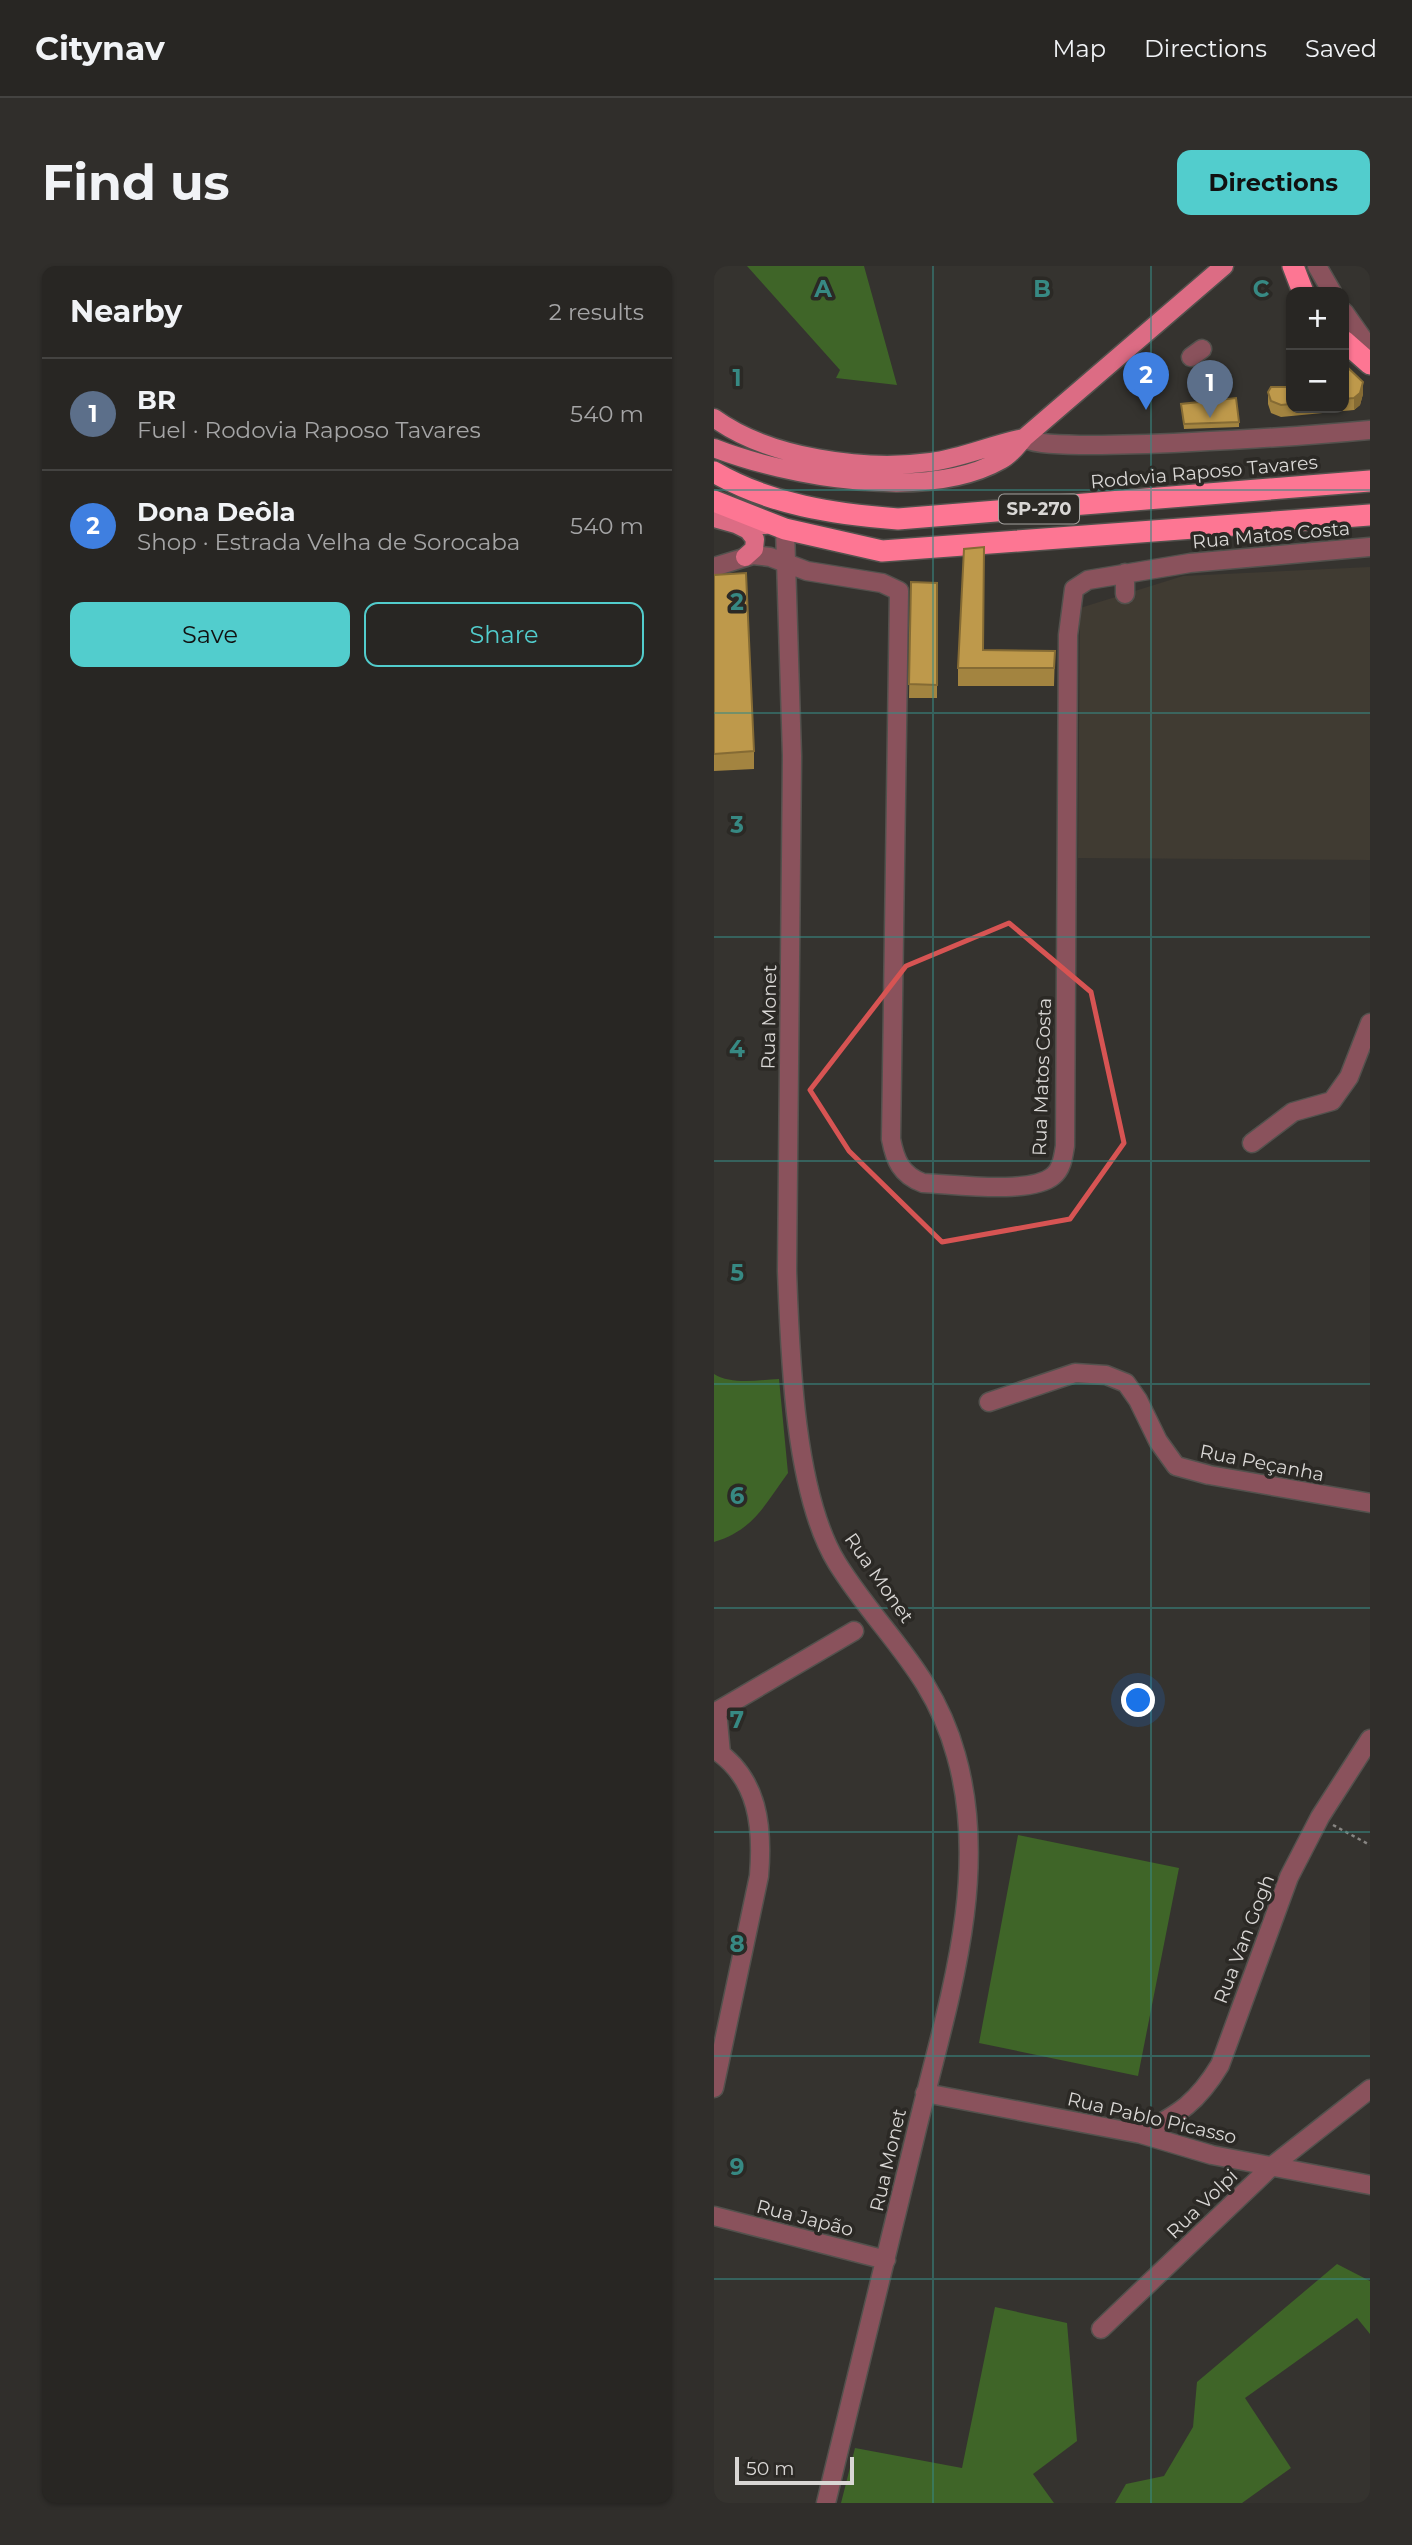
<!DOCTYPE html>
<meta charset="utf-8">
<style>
:root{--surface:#282623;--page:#302e2b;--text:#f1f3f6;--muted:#a5a5a6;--line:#444341;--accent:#52cdcd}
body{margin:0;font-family:Montserrat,sans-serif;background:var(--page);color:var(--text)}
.controls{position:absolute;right:21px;top:21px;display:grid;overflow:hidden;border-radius:14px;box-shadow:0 2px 5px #0004}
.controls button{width:63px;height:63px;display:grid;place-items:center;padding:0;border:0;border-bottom:2px solid var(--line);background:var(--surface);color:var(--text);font:35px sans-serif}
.scale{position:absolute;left:21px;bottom:18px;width:119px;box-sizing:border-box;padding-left:7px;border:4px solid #d9d7d5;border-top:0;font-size:19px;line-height:24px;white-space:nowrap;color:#d9d7d5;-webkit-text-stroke:5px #2b2925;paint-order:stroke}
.you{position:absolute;left:425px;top:1435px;width:24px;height:24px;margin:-18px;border:5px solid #fff;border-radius:50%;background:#1a73e8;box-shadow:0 0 0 10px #1a73e833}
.badge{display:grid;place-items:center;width:46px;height:46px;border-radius:50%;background:var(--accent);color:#fff;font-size:23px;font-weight:700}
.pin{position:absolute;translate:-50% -58px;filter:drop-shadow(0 2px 4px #0008)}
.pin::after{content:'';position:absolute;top:37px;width:24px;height:21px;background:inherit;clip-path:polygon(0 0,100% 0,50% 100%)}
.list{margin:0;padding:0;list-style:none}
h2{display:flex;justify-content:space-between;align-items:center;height:91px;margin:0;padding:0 28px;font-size:30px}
h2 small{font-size:23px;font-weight:400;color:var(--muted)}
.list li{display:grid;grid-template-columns:46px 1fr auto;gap:21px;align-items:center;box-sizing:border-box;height:112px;padding:0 28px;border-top:2px solid var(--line)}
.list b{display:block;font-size:26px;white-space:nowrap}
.list p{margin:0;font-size:23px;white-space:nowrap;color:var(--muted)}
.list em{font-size:23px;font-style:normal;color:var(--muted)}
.actions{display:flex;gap:14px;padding:21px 28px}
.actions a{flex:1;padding:16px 0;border:2px solid var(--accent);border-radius:14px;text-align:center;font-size:24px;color:var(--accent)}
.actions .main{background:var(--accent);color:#111}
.map{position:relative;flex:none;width:656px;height:2237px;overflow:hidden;border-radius:14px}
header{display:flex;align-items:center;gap:42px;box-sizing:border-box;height:98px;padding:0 35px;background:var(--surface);border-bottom:2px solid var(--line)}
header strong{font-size:33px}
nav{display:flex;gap:38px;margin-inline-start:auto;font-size:24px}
.intro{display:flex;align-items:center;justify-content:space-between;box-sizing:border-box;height:168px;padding:0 42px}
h1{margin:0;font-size:49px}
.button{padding:18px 32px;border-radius:14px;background:var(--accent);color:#111;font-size:24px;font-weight:700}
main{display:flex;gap:42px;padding:0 42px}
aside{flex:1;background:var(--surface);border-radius:14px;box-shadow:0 2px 5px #0004}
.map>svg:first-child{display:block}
.built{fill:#403b32}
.green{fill:#3f6528}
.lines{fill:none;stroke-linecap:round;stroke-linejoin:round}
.minor-casing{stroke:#53514d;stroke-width:21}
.major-casing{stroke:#53514d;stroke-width:21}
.highway-casing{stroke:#53514d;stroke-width:24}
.path{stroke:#888683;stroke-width:2.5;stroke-dasharray:3.5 3.5;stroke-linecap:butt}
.minor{stroke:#8a525c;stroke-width:18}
.major{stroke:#dc6c84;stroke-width:18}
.highway{stroke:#fd7693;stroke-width:21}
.wall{fill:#a38440}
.shaded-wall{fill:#856b34}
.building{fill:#be994b;stroke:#856b34;stroke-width:2}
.marked{fill:none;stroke:#d75453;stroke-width:5;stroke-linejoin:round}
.grid{fill:none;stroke:#378983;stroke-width:2;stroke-opacity:0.55}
.labels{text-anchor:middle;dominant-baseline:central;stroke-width:7;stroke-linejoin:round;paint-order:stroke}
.shield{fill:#2b2925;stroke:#a5a3a0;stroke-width:2}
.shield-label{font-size:18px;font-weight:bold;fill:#d9d7d5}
.street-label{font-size:19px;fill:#d9d7d5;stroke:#2b2925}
.grid-label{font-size:23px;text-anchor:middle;font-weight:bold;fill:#378983;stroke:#2b2925;stroke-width:7;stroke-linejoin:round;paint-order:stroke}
</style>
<header>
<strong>Citynav</strong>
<nav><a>Map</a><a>Directions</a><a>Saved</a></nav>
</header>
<div class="intro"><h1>Find us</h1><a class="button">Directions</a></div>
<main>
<aside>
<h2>Nearby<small>2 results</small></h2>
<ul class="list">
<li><span class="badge" style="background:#5c6f8a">1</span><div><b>BR</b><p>Fuel · Rodovia Raposo Tavares</p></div><em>540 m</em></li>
<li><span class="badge" style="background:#3f7fe0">2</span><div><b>Dona Deôla</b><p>Shop · Estrada Velha de Sorocaba</p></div><em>540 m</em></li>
</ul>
<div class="actions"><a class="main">Save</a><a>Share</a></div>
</aside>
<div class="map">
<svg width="656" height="2237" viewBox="0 0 656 2237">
<rect width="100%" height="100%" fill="#35332f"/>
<path class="built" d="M656 301V594L364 592 366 342 469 310Z"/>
<path class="green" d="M33 0H150L183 119 122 112 126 104Z
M0 1108C18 1119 44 1114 65 1113L74 1207C51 1238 40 1264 0 1276Z
M304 1569 465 1602 424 1810 265 1777Z
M623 1998 656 2015V2068L643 2052 531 2132 577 2202 528 2237H401L412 2218 450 2210 479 2161 483 2116Z
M281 2041 353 2057 363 2175 319 2208 340 2237H127L141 2182 248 2202Z"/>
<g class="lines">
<defs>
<path id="minor" d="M603 0 618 26
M630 46 656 83
M477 91 488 83
M310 172C328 190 613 168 656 164
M71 263 78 490 73 1005C76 1088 80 1227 123 1297 166 1366 219 1405 242 1489 278 1615 230 1748 201 1871 172 1993 142 2115 112 2237
M0 301 39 289 56 291 93 305 168 317 185 325 177 873C181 894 187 909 209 917 239 918 316 929 339 910 348 903 349 891 351 880L354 369 360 323 374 314 476 297 656 281
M411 307V328
M538 877 579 846 618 835 635 811 656 757
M275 1136 361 1107 392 1109 412 1117 424 1134 444 1175 462 1200 495 1209 656 1237
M3 1445 7 1488
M0 1447 140 1365
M0 1483C45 1512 49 1562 45 1610L0 1822
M211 1827 427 1868 498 1889 656 1919
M427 1868C466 1847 483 1837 506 1799L575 1611 606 1551 656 1473
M0 1950 172 1994
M387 2063 558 1900 656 1823"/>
<path id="major" d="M0 152C55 192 150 205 217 196 248 192 279 178 310 172
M0 182C75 211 213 236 287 194 297 189 303 180 310 172L510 0
M0 252 22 258 52 259
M22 258 34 264 41 273 40 283 31 291"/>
<path id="highway" d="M579 0 589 26
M630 75 656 98
M0 206C57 239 120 248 184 253L656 215
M0 235 71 263 168 285 656 249"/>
</defs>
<use href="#minor" class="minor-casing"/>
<use href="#major" class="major-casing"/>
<use href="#highway" class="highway-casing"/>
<path class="path" d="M619 1559 656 1579"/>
<use href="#minor" class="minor"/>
<use href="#major" class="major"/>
<use href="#highway" class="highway"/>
</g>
<path class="wall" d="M630 98 649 128 646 139 640 144 567 151 557 147 554 138V126L577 121V142H630Z
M467 138 525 156V161L470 163Z
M0 309 40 485V503L0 505Z
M197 316 223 317V432H195Z
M269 384 341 385 340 420H244V402Z"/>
<path class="shaded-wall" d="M649 116V128L646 139 640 144V132Z"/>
<path class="building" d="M630 98 649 116 646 127 640 132 630 133Z
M557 121H577V138L567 139 557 135 554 126Z
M522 132 525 156 470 158 467 138Z
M270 281 269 384 341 385 340 402H244L250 283Z
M32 307 40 485 0 488V309Z
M197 316 223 317V419L195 418Z"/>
<path class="marked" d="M295 657 377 726 410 877 356 953 228 976 135 885 96 824 192 700Z"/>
<path class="grid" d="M219 0V2237M437 0V2237M0 224H656M0 447H656M0 671H656M0 895H656M0 1118H656M0 1342H656M0 1566H656M0 1790H656M0 2013H656"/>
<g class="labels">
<rect class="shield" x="285" y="228.5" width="80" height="29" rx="5"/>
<g class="shield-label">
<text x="325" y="243">SP-270</text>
</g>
<g class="street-label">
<text transform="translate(490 206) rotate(-5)">Rodovia Raposo Tavares</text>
<text transform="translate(557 269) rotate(-5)">Rua Matos Costa</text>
<text transform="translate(55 751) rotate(-89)">Rua Monet</text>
<text transform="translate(328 811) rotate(-88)">Rua Matos Costa</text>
<text transform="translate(548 1197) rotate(11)">Rua Peçanha</text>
<text transform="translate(165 1312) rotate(55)">Rua Monet</text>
<text transform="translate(530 1673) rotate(-69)">Rua Van Gogh</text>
<text transform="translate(438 1852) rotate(13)">Rua Pablo Picasso</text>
<text transform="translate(174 1894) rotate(-77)">Rua Monet</text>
<text transform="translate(488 1938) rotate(-44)">Rua Volpi</text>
<text transform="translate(91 1952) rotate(14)">Rua Japão</text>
</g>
</g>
<g class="grid-label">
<text x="109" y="31">A</text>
<text x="328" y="31">B</text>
<text x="547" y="31">C</text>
<text x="23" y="120">1</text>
<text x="23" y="344">2</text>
<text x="23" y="567">3</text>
<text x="23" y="791">4</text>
<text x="23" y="1015">5</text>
<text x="23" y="1238">6</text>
<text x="23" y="1462">7</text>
<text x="23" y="1686">8</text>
<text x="23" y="1909">9</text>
</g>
</svg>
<div class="controls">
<button>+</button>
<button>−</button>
</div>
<div class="scale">50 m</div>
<div class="you"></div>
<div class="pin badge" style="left:496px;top:152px;background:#5c6f8a">1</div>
<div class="pin badge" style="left:432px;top:144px;background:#3f7fe0">2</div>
</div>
</main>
